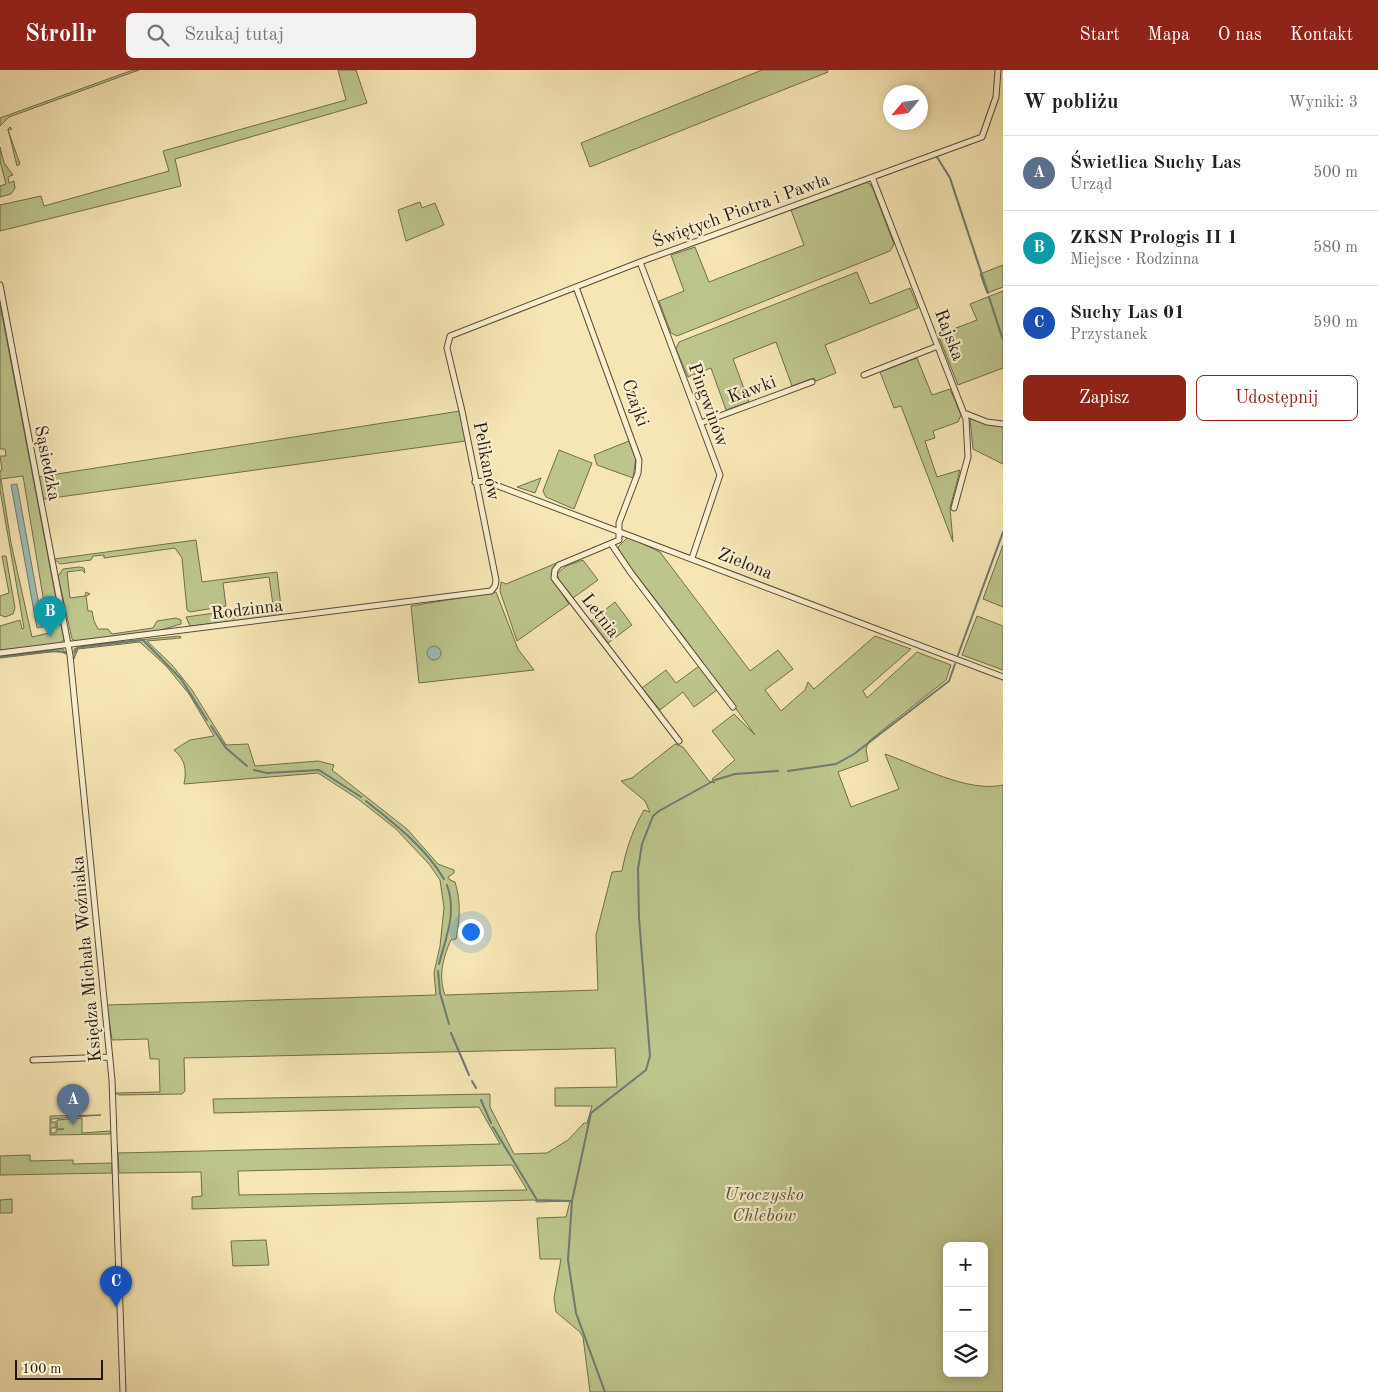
<!DOCTYPE html>
<html lang="pl">
<meta charset="utf-8">
<style>
:root{--surface:#fff;--page:#f2f2f2;--text:#202124;--muted:#757577;--line:#e0e0e0;--accent:#8f2418}
body{margin:0;font-family:"Old Standard TT",serif;background:var(--page);color:var(--text)}
.controls{position:absolute;right:15px;bottom:15px;display:grid;overflow:hidden;border-radius:8px;box-shadow:0 2px 8px #0003}
.controls button{width:45px;height:45px;display:grid;place-items:center;padding:0;border:0;border-bottom:1px solid var(--line);background:var(--surface);color:var(--text);font:25px sans-serif}
.compass{position:absolute;left:883px;top:15px;width:45px;height:45px;border-radius:50%;background:var(--surface);box-shadow:0 2px 8px #0003;rotate:241deg}
.scale{position:absolute;left:15px;bottom:12px;width:88px;box-sizing:border-box;padding-left:5px;border:2px solid #221710;border-top:0;font-size:14px;line-height:18px;white-space:nowrap;color:#221710;-webkit-text-stroke:4px #faefcf;paint-order:stroke}
.you{position:absolute;left:470px;top:861px;width:18px;height:18px;margin:-12px;border:4px solid #fff;border-radius:50%;background:#1a73e8;box-shadow:0 0 0 8px #1a73e833}
.badge{display:grid;place-items:center;width:32px;height:32px;border-radius:50%;background:var(--accent);color:#fff;font-size:16px;font-weight:700}
.pin{position:absolute;translate:-50% -41px;filter:drop-shadow(0 1px 2px #0008)}
.pin::after{content:'';position:absolute;top:26px;width:18px;height:15px;background:inherit;clip-path:polygon(0 0,100% 0,50% 100%)}
.list{margin:0;padding:0;list-style:none}
h2{display:flex;justify-content:space-between;align-items:center;height:65px;margin:0;padding:0 20px;font-size:21px}
h2 small{font-size:16px;font-weight:400;color:var(--muted)}
.list li{display:grid;grid-template-columns:32px 1fr auto;gap:15px;align-items:center;box-sizing:border-box;height:75px;padding:0 20px;border-top:1px solid var(--line)}
.list b{display:block;font-size:19px;white-space:nowrap}
.list p{margin:0;font-size:16px;white-space:nowrap;color:var(--muted)}
.list em{font-size:16px;font-style:normal;color:var(--muted)}
.actions{display:flex;gap:10px;padding:15px 20px}
.actions a{flex:1;padding:11px 0;border:1px solid var(--accent);border-radius:8px;text-align:center;font-size:18px;color:var(--accent)}
.actions .main{background:var(--accent);color:#fff}
.icon{flex:none;width:28px;height:28px;fill:none;stroke:currentColor;stroke-width:2;stroke-linecap:round;stroke-linejoin:round}
.map{position:relative;flex:none;width:1003px;height:1322px;overflow:hidden}
header{display:flex;align-items:center;gap:30px;box-sizing:border-box;height:70px;padding:0 25px;background:var(--accent);color:#fff}
header strong{font-size:24px}
nav{display:flex;gap:28px;margin-inline-start:auto;font-size:18px}
.search{width:350px;height:45px;background:var(--page);display:flex;align-items:center;gap:12px;box-sizing:border-box;padding:0 18px;border-radius:8px;color:var(--muted);font-size:19px}
main{display:flex}
aside{flex:1;background:var(--surface)}
.map>svg:first-child{display:block}
.green{fill:#bdc58d;stroke:#706e4e;fill-rule:evenodd}
.water{fill:#9fbeb5;stroke:#6d7b73}
.lines{fill:none;stroke-linecap:round;stroke-linejoin:round}
.stream{stroke:#6d7b73;stroke-width:2}
.minor-casing{stroke:#574b39;stroke-width:7}
.minor{stroke:#faefcf;stroke-width:5}
.labels{text-anchor:middle;dominant-baseline:central;stroke-width:4.5;stroke-linejoin:round;paint-order:stroke}
.street-label{font-size:18px;fill:#221710;stroke:#faefcf}
.park-label{font-size:18px;font-style:italic;fill:#58543c;stroke:#faefcf}
</style>
<header>
<strong>Strollr</strong>
<div class="search"><svg class="icon" aria-label="search" viewBox="0 0 24 24"><circle cx="10" cy="10" r="6"/><path d="M15 15l6 6"/></svg>Szukaj tutaj</div>
<nav><a>Start</a><a>Mapa</a><a>O nas</a><a>Kontakt</a></nav>
</header>
<main>
<div class="map">
<svg width="1003" height="1322" viewBox="0 0 1003 1322">
<rect width="100%" height="100%" fill="#f7e6b5"/>
<filter id="stains"><feTurbulence type="fractalNoise" baseFrequency=".004" numOctaves="4"/><feColorMatrix values="0 0 0 0 .2 0 0 0 0 .09 0 0 0 0 .02 0 0 0 .5 -.17"/></filter>
<radialGradient id="worn" r=".72"><stop offset=".6" stop-color="#630" stop-opacity="0"/><stop offset="1" stop-color="#630" stop-opacity=".3"/></radialGradient>
<path class="green" d="M133 0H139L9 47 0 56V48Z
M338 0H356L367 33 175 89 181 116 0 161V135L41 126 44 136 169 101 163 81 346 30Z
M762 0H827L828 2 590 97 581 73Z
M10 57 12 59 8 60 20 94 17 96 8 59Z
M0 77 4 93 13 105 8 107 9 113 14 111 15 118 11 124 0 127V116L6 114 0 91Z
M865 112 870 114 873 119 894 174 890 181 677 266 671 263 659 231 684 221 671 185 695 177 709 212 804 175 791 140Z
M420 132 422 138 435 133 444 155 406 171 398 140Z
M1003 195V217L987 223 980 204Z
M857 202 870 234 910 218 918 238 825 275 836 303 816 311 814 308 792 316 776 272 733 289 749 332 726 340 711 298 688 307 676 279 679 272Z
M1003 221V298L958 315 938 265 977 250 970 234Z
M0 235 64 570 58 574 0 581V556L20 550 22 559 24 558 0 420V401L2 400 0 386H6L5 379H0ZM23 406 49 563 32 567 11 473 1 409Z
M917 288 932 325 950 319 961 345 958 352 933 361 935 368 925 371 937 407 960 400 950 438 953 472 901 336 894 338 880 302Z
M460 341 466 371 45 429 42 427 38 407Z
M970 349 1003 357V394L973 379Z
M629 371 636 387 633 408 597 395 594 385Z
M559 380 592 393 574 439 546 427 543 421Z
M541 408 535 423 517 417Z
M628 467 660 482 750 601 778 580 793 599 765 620 781 641 805 620 808 612 814 619 875 566 911 579 863 621 867 628 917 582 951 595 946 610 869 671 866 679 868 691 838 702 851 737 899 719 885 684C919 696 968 723 1003 715V1322H590L583 1267 580 1262 556 1242 554 1228 561 1189H540L537 1148 566 1147 570 1131 537 1132 534 1130 192 1139V1127L202 1126 201 1102 119 1103 118 1083 500 1074 479 1037 214 1043 213 1029 490 1024V1037L514 1084 547 1083 568 1070 584 1053H587L592 1036H555V1018L617 1017 615 978 184 988 185 1021 182 1024 119 1025 115 1023 160 1022 159 989H150L148 969 112 970 107 935 436 925 434 903 440 876 444 838 440 810 429 794 396 759 358 729 318 703 184 714C187 700 185 689 174 680L190 670 214 666 189 624 167 597 140 572 78 579 74 589V579L86 575 180 566 181 568 147 571 172 595 192 620 226 675 248 674 255 696 318 691 334 695 332 700 407 759 438 794 454 800V803L448 807 450 810 455 812C461 831 460 850 456 869L451 870C443 887 438 907 445 925L598 920 596 865 612 802 622 801C626 779 633 759 644 740L650 742 645 731 621 711 632 708 675 674 683 677 709 711 715 713 712 709 735 690 712 661 734 644 755 665 684 567 622 486 618 477ZM512 1095 527 1120 239 1125 238 1101ZM947 1176H984V1303H947Z
M196 470 202 512 277 502 282 546 190 556 186 547 273 535 269 507 223 513 226 536 190 542 187 540 182 488 175 478 104 488V485L93 486 91 490 60 494 54 489Z
M1003 475V537L983 529Z
M2 486H6L15 538 13 544 5 547 0 545V526L9 523Z
M583 490 598 510 573 528 559 510 557 504 566 496Z
M559 492 553 498 552 508 569 534 517 571 500 521 501 512 506 514Z
M79 497 84 498 85 503 82 500 67 502 70 528 85 526 86 522 90 524 86 526 88 541H92L94 551 98 559H108L112 564 153 558 157 551 176 548 181 550V554L151 563 76 571 72 569 58 506 63 499Z
M496 522 518 579 534 600 419 613 411 536Z
M615 532 632 555 608 573 591 551Z
M977 546 1003 556V600L962 585Z
M57 579H63L66 584 59 581 0 588V586Z
M699 596 717 620 694 637 683 622 660 640 642 618 666 600 676 613Z
M101 1045 51 1049V1052H56V1058H51V1063H56V1060L64 1059H57V1050L82 1048V1063L110 1061V1064L50 1065V1046Z
M30 1085V1091L73 1090V1094L112 1093V1103L0 1105V1086Z
M12 1129V1143H0V1130Z
M266 1170 269 1195 233 1196 231 1171Z"/>
<path class="water" d="M17 414 43 557 37 558 11 415Z
M427 583a7 7 0 1 1 14 0a7 7 0 1 1-14 0Z"/>
<g class="lines">
<path class="stream" d="M937 87 950 108 988 223
M989 227 1003 270
M144 571 181 609 207 650
M75 582 77 578 83 577 143 570
M958 585 1003 462
M0 587 48 581 65 582
M211 656 226 678 247 696
M254 700 267 703 319 700 361 727
M788 701 836 694 854 684 949 611 955 594
M366 731C395 754 425 777 444 809
M439 894C446 867 457 843 447 815
M438 901 440 923 449 954
M451 963 469 1005
M472 1011 476 1018
M481 1030 491 1053
M493 1057 537 1130 572 1131
M605 1322 576 1243 568 1190 572 1131 591 1043 646 1000 650 986 639 848 638 799 642 774 653 746 659 741 715 710 735 704 778 701"/>
<defs>
<path id="minor" d="M872 107 966 349 968 387 954 438
M640 192 720 405 692 488
M0 215 70 585 112 1010 123 1322
M576 217 639 390 638 403 619 453V470L559 495 555 500 554 508 679 671
M864 305 938 276
M964 343 987 352 1003 354
M701 353 812 312
M475 412 485 411 1003 607
M612 475 631 503 733 637
M0 583 491 521 495 516 496 510 462 341 447 278 450 266 640 192 982 67 996 27 998 0
M33 990 110 987"/>
</defs>
<use href="#minor" class="minor-casing"/>
<use href="#minor" class="minor"/>
</g>
<g class="labels">
<g class="street-label">
<text transform="translate(741 141) rotate(-20)">Świętych Piotra i Pawła</text>
<text transform="translate(949 265) rotate(69)">Rajska</text>
<text transform="translate(752 320) rotate(-20)">Kawki</text>
<text transform="translate(635 333) rotate(70)">Czajki</text>
<text transform="translate(708 335) rotate(70)">Pingwinów</text>
<text transform="translate(486 391) rotate(79)">Pelikanów</text>
<text transform="translate(47 393) rotate(79)">Sąsiedzka</text>
<text transform="translate(745 494) rotate(22)">Zielona</text>
<text transform="translate(247 540) rotate(-7)">Rodzinna</text>
<text transform="translate(600 546) rotate(52)">Letnia</text>
<text transform="translate(87 889) rotate(-95)">Księdza Michała Woźniaka</text>
</g>
<g class="park-label">
<text x="764" y="1125">Uroczysko<tspan x="764" dy="21">Chlebów</tspan></text>
</g>
</g>
<rect width="100%" height="100%" filter="url(#stains)"/>
<rect width="100%" height="100%" fill="url(#worn)"/>
</svg>
<div class="controls">
<button>+</button>
<button>−</button>
<button><svg class="icon" aria-label="layers" viewBox="0 0 24 24"><path d="M12 4l9 5-9 5-9-5zM3 14l9 5 9-5"/></svg></button>
</div>
<svg class="compass" viewBox="-18 -18 36 36"><path d="M0-13l5 13h-10z" fill="#e53935"/><path d="M0 13l5-13h-10z" fill="#757577"/></svg>
<div class="scale">100 m</div>
<div class="you"></div>
<div class="pin badge" style="left:73px;top:1055px;background:#5c6f8a">A</div>
<div class="pin badge" style="left:50px;top:567px;background:#0f9aa8">B</div>
<div class="pin badge" style="left:116px;top:1237px;background:#1a4fb4">C</div>
</div>
<aside>
<h2>W pobliżu<small>Wyniki: 3</small></h2>
<ul class="list">
<li><span class="badge" style="background:#5c6f8a">A</span><div><b>Świetlica Suchy Las</b><p>Urząd</p></div><em>500 m</em></li>
<li><span class="badge" style="background:#0f9aa8">B</span><div><b>ZKSN Prologis II 1</b><p>Miejsce · Rodzinna</p></div><em>580 m</em></li>
<li><span class="badge" style="background:#1a4fb4">C</span><div><b>Suchy Las 01</b><p>Przystanek</p></div><em>590 m</em></li>
</ul>
<div class="actions"><a class="main">Zapisz</a><a>Udostępnij</a></div>
</aside>
</main>
